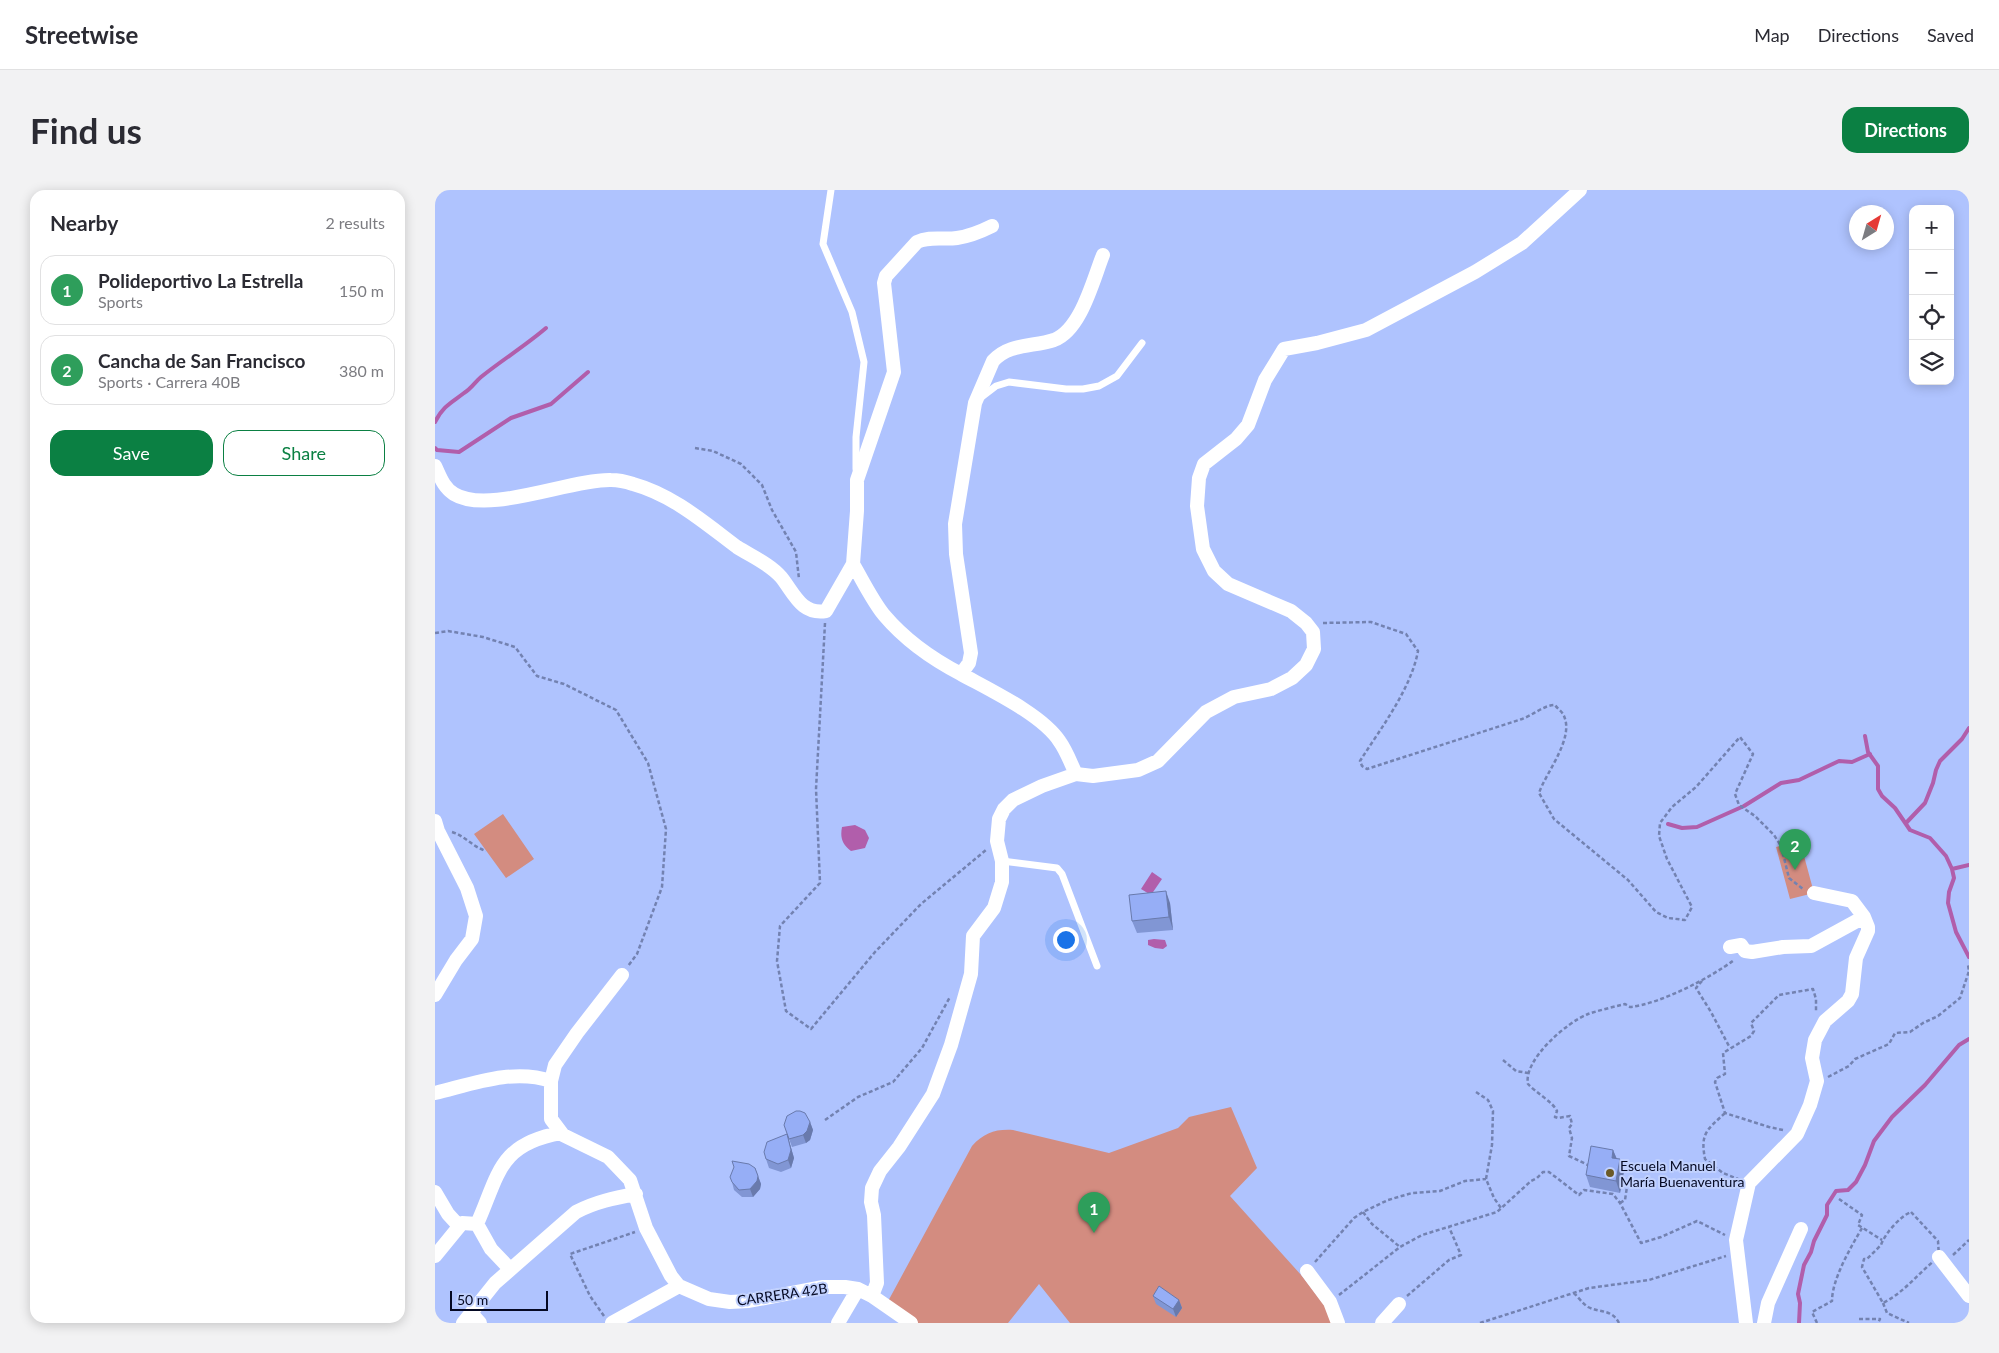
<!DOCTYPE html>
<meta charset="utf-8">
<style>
:root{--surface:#fff;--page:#f2f2f3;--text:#2b2b33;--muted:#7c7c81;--line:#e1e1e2;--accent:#0b8043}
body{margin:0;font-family:Lato,sans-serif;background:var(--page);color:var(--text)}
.controls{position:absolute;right:15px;top:15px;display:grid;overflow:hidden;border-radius:10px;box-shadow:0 2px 12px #0003}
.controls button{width:45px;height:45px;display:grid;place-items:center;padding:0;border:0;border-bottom:1px solid var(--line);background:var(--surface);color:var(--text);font:25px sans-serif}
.compass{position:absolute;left:1414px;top:15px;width:45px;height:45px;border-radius:50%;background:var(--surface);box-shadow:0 2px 12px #0003;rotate:37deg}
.scale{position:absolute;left:15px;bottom:12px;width:98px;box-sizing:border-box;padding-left:5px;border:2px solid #050923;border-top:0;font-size:14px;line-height:18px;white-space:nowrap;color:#050923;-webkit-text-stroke:4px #c1d1fe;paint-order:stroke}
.you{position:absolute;left:630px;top:749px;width:18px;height:18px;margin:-12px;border:4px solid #fff;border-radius:50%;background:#1a73e8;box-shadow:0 0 0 8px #1a73e833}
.badge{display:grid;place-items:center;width:32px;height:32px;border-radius:50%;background:var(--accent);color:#fff;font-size:16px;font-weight:700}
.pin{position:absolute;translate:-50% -41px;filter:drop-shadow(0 1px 2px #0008)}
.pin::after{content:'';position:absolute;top:26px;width:18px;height:15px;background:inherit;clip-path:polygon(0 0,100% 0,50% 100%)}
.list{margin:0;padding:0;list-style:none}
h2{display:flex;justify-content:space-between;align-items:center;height:65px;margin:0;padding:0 20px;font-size:21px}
h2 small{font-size:16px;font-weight:400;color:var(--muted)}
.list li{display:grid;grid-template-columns:32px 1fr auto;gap:15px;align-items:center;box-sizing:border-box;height:70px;margin:0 10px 10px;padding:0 10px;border:1px solid var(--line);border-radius:15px}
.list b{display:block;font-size:19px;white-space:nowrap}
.list p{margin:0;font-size:16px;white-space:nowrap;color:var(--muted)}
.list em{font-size:16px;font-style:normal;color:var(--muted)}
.actions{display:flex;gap:10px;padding:15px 20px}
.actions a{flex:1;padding:11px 0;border:1px solid var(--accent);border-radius:15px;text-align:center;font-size:18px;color:var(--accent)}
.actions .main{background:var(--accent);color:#fff}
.icon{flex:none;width:28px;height:28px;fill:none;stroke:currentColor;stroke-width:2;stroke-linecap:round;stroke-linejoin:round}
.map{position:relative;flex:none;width:1534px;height:1133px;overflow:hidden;border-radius:15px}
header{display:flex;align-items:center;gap:30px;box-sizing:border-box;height:70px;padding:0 25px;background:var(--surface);border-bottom:1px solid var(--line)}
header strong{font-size:24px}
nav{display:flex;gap:28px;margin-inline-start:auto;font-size:18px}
.intro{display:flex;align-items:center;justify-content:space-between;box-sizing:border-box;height:120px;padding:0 30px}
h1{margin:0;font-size:35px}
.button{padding:12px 22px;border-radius:15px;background:var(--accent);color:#fff;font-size:18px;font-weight:700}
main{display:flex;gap:30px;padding:0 30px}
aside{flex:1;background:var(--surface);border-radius:15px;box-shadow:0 2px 12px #0003}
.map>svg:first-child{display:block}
.green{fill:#d38c80}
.water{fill:#b15eab}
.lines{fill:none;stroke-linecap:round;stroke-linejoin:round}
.stream{stroke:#b15eab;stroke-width:4}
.path{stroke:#7382b1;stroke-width:2.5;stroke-dasharray:4 2.5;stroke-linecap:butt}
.service{stroke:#fff;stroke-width:7}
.minor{stroke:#fff;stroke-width:14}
.wall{fill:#8196d4}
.shaded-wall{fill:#697aac}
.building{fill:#96aef6;stroke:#697aac}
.poi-dot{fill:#6b5a28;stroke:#c1d1fe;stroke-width:2}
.labels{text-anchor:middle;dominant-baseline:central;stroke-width:4;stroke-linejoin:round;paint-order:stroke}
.poi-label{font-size:14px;fill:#050923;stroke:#c1d1fe;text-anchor:start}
.street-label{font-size:14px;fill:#050923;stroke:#c1d1fe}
</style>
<header>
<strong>Streetwise</strong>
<nav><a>Map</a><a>Directions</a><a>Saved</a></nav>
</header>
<div class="intro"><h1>Find us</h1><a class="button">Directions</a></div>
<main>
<aside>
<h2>Nearby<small>2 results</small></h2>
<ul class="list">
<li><span class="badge" style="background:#2e9e5b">1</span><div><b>Polideportivo La Estrella</b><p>Sports</p></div><em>150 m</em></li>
<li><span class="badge" style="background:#2e9e5b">2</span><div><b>Cancha de San Francisco</b><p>Sports · Carrera 40B</p></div><em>380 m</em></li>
</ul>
<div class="actions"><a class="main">Save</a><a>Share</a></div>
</aside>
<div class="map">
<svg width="1534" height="1133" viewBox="0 0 1534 1133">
<rect width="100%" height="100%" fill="#afc3fe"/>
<path class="green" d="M68 624 99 669 71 688 39 644Z
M1365 651 1379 703 1355 709 1341 657Z
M796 917 822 978 795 1006 867 1086 903 1133H635L604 1094 573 1133H476L451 1115 537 956C549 943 560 939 578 940L674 963 743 938 754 927Z"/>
<path class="water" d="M420 635 430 640 434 648 430 658 416 661C407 654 405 648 407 637Z
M717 682 727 689 716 705 706 699Z
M719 749 730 750 732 756 728 759 720 758 713 755V750Z"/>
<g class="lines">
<path class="stream" d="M0 232C8 216 16 213 29 203 36 199 40 192 46 187 67 170 90 156 111 138
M0 258 2 260 24 262 76 228 116 214 153 182
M1430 546 1433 562 1443 576V599L1447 606 1460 618 1475 640 1495 648 1511 666 1517 679 1519 688 1514 702 1513 713 1521 742 1534 767
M1471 633 1490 613 1498 593 1501 580 1505 571 1527 549 1534 538
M1233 634 1247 638 1262 637 1309 616 1346 593 1364 590 1404 571 1417 572 1435 564
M1517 679 1534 675
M1364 1133 1365 1113 1363 1104 1369 1075 1376 1062 1379 1051 1392 1025V1015L1401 1001 1413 1000 1421 992 1430 975 1439 951 1457 927 1490 895 1524 855 1534 849"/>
<path class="path" d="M260 258 278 261 306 274 327 295 337 320 361 362 364 389
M390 433 381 599 385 693 345 736 342 771 351 821 376 839 440 762 486 714 551 660
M888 433 936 432 971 444 983 461C976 499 946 538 925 571L927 576 932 579 1087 529C1098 525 1109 515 1120 515 1122 518 1126 521 1128 524 1141 547 1111 582 1104 603L1119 629 1193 690 1221 722 1233 728 1250 730 1257 717 1232 669 1224 646 1225 633 1237 617 1261 597 1305 547 1318 564 1300 604 1304 615 1320 626 1339 645 1346 656 1354 688 1368 699
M0 443 13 441 48 447 80 457 102 486 129 494 181 520 213 573 231 639 227 697 202 764 193 776
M17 642C30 646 38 657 51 661
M1267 791 1261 798 1276 822 1295 858
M1068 870 1081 881 1093 883
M1393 887 1414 876 1420 869 1454 854 1460 843 1475 842 1488 833 1503 826 1525 808 1534 781 1533 775
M1041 902 1053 910 1058 921 1057 955 1051 989 1059 1008 1066 1018
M1290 923C1272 940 1265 943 1270 969L1288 983 1303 989
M390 930 423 907 458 892 487 858 515 807
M1348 940 1334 937 1290 923 1280 892 1282 888 1290 884 1288 863 1316 846 1319 841 1316 833 1344 805 1378 799 1381 809V822
M1155 976 1134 966 1137 948 1134 938 1137 934 1135 926 1123 928 1120 927 1122 921C1118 912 1101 903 1093 894 1088 870 1132 832 1153 824 1165 820 1178 817 1190 814L1195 817C1225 814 1275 788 1299 770
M1404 1009 1427 1025 1423 1035 1447 1050
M1185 1013 1190 1010 1193 990 1212 992
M928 1022 937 1034 965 1057
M1476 1022 1503 1051 1504 1067C1484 1082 1470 1102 1448 1113L1427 1077 1429 1069H1432L1446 1055C1449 1045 1465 1026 1476 1022Z
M1518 1065 1534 1050
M880 1072 919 1028 928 1022 953 1010 977 1003 1005 1001 1030 991 1051 989
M1139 1103C1143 1107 1148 1114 1153 1117 1165 1123 1177 1119 1184 1133
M904 1105 965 1057 987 1045 1062 1022 1096 991 1102 988 1108 982H1114L1144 1005 1149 1000 1178 1004 1185 1013 1206 1053 1226 1047 1262 1031 1290 1045
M972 1106 1014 1070 1026 1065 1014 1037
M1448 1113 1452 1123 1474 1133
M169 1126 155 1106 135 1064 200 1042
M1424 1129H1445L1443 1133
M1045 1133 1154 1098 1214 1090 1291 1066
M1382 1133 1377 1122 1397 1111C1397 1089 1416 1057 1427 1038"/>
<path class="service" d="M396 0 388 54 417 122 429 172 421 247V279
M544 209 561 196 574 192 631 199H648L664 196 682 186 707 153
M567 671 622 678 627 684 662 776"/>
<path class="minor" d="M0 276C5 286 8 297 19 304 53 325 136 289 176 290 183 290 192 292 198 294 238 305 270 333 302 357 316 366 335 374 346 387 359 403 366 425 391 421L418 374 422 321V290L459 182 449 93 451 86 482 52C494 46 509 50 522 48 536 46 545 42 557 36
M418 374C428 391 437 410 449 425 471 451 497 469 526 484
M641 584C636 574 632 562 625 552 608 525 555 500 526 484L534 473 536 463 521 364 520 334 540 213 558 171C574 153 598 157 619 150 646 140 658 90 668 65
M0 631 3 641 32 698 41 726 37 749 21 770 0 805
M1295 757 1306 755 1310 761 1317 762 1348 757 1376 756 1429 727
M187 785 142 843 120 875 116 891V929L128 945 173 967 195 990 211 1038 236 1086 244 1096 274 1109 295 1112 314 1111 387 1097H410L423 1099 437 1106 476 1133
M0 903C37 894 78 878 116 891
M0 1002 13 1024 24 1036
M42 1034 56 1059 75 1079
M0 1066 27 1033 42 1034C64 985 63 954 126 943
M1504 1067 1534 1106
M872 1081 895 1112 903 1133
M437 1106 442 1093 439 1025 436 1012 437 998 445 981 464 957 498 904 516 855 536 784 538 746 559 718 567 692V671L562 651 564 629 569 619 578 610 607 596 641 584 658 586 703 580 723 571 771 522 799 507 836 499 857 488 871 475 879 459 878 442 871 433 856 421 793 394 779 381 768 359 762 316 764 288 769 274 801 249 813 235 830 190 849 159 882 153 931 140 1040 82 1087 53 1145 0
M36 1123 45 1133
M28 1133 60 1093 141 1022C160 1012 179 1008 201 1004
M177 1133 244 1096
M403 1133 423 1099
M947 1133 964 1114
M1311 1133 1301 1050 1314 993 1362 944 1375 915 1382 891 1377 868 1380 850 1390 831 1413 811 1417 804 1421 768 1433 741V737L1429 727 1417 711 1379 703
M1329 1133 1333 1113 1366 1039"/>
</g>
<path class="wall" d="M735 713 738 740 702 743 697 731Z
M375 932 378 940 375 950 371 953 357 957 349 935Z
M352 944 359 968 356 978 346 982 334 978 331 969Z
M1178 960 1182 969 1189 981 1185 1003 1155 997 1151 985Z
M320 978 326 994 325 999 318 1007H307L299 1000 297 992Z
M718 1106 744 1110 747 1118 741 1127 721 1114Z"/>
<path class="shaded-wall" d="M731 701 735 713 738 740 734 727Z
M375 932 378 940 375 950 371 953 368 945Z
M352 944 359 968 356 978 353 970Z
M1178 960 1183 972 1177 968Z
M1185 969 1189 981 1185 1003 1181 991Z
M320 978 326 994 325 999 318 1007 315 999Z
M744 1110 747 1118 741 1127 738 1119Z"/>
<path class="building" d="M731 701 734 727 697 731 694 705Z
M361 921H365L370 923 375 932 372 941 368 945 354 949 349 935 352 926Z
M352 944 356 960 353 970 343 974 331 969 329 962 332 952Z
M1156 956 1178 960 1177 968 1185 969 1181 991 1151 985Z
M297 971 314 974 320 978 323 986 322 991 315 999 304 1000 297 992 295 987 299 977Z
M724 1096 744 1110 738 1119 718 1106Z"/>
<circle class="poi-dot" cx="1175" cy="983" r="5"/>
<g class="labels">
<g class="poi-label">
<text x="1185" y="975">Escuela Manuel<tspan x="1185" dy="16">María Buenaventura</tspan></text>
</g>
<g class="street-label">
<text transform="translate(347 1104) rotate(-8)">CARRERA 42B</text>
</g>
</g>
</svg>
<div class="controls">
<button>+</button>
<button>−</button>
<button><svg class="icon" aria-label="locate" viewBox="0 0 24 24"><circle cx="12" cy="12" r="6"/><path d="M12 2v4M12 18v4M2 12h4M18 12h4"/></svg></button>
<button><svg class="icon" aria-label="layers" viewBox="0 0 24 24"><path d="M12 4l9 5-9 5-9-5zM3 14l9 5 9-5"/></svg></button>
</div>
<svg class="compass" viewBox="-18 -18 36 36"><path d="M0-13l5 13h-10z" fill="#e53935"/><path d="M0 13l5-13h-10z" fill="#7c7c81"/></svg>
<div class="scale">50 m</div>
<div class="you"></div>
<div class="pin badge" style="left:659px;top:1043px;background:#2e9e5b">1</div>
<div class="pin badge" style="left:1360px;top:680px;background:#2e9e5b">2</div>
</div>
</main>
